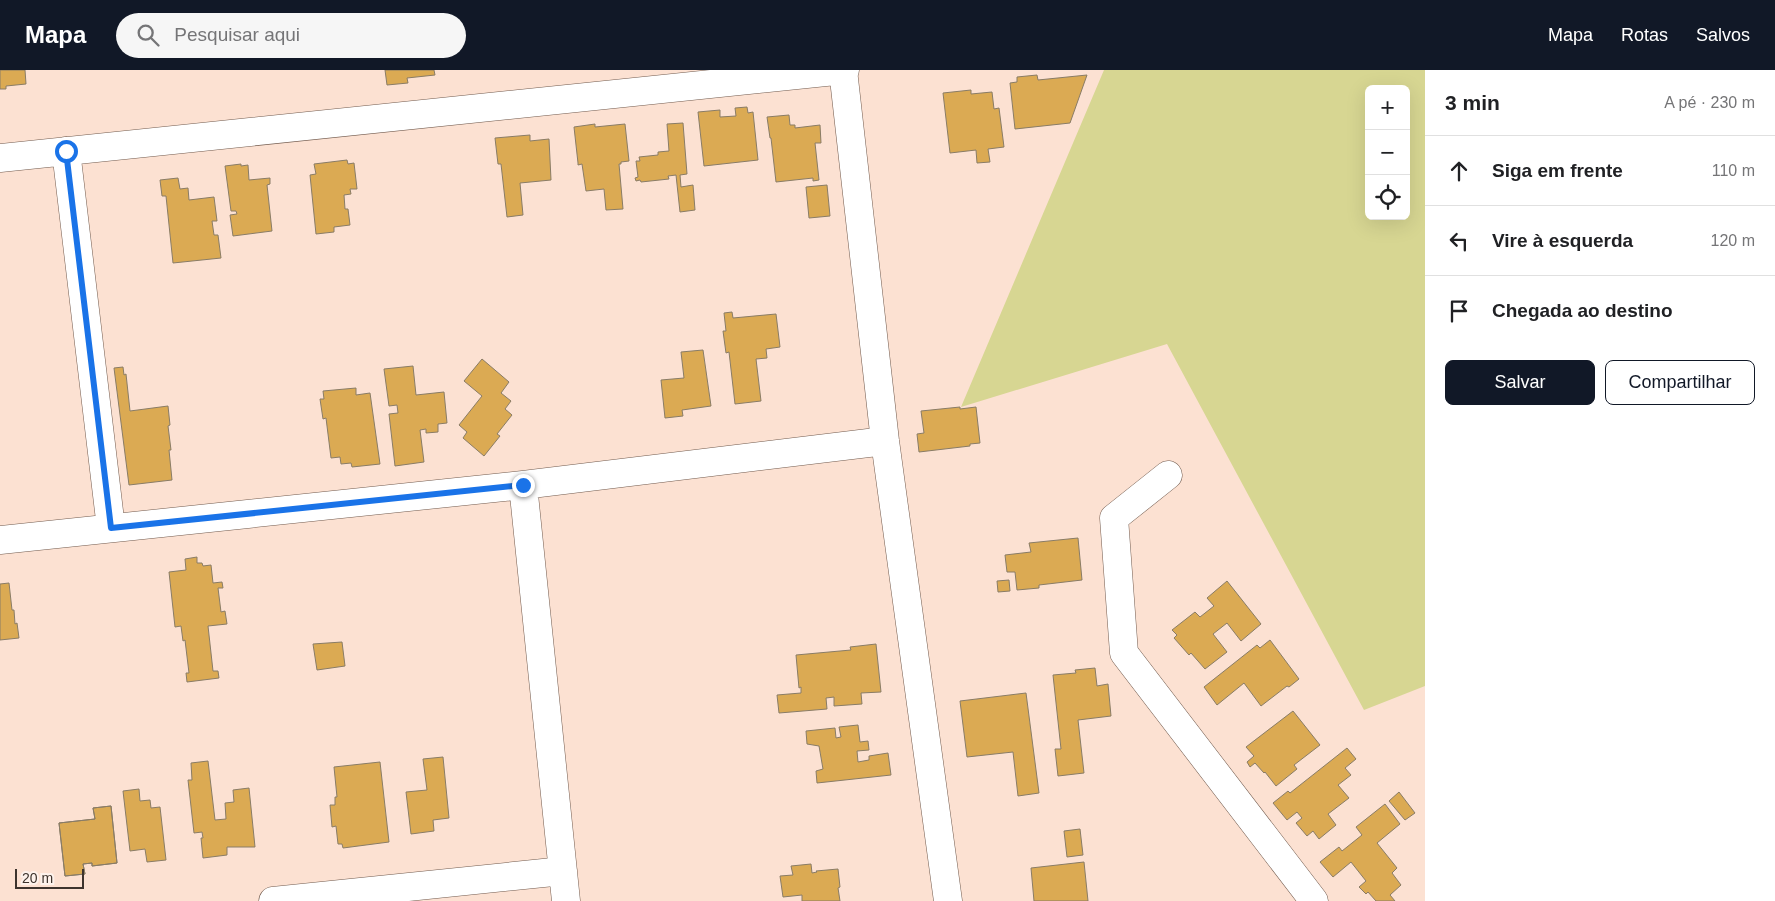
<!DOCTYPE html>
<html lang="pt">
<meta charset="utf-8">
<style>
:root{--surface:#fff;--page:#f6f6f6;--text:#202124;--muted:#757577;--line:#e0e0e0;--accent:#111827}
body{margin:0;font-family:Helvetica,sans-serif;background:var(--page);color:var(--text)}
.controls{position:absolute;right:15px;top:15px;display:grid;overflow:hidden;border-radius:8px;box-shadow:0 5px 20px #0002}
.controls button{width:45px;height:45px;display:grid;place-items:center;padding:0;border:0;border-bottom:1px solid var(--line);background:var(--surface);color:var(--text);font:25px sans-serif}
.scale{position:absolute;left:15px;bottom:12px;width:69px;box-sizing:border-box;padding-left:5px;border:2px solid #3d332d;border-top:0;font-size:14px;line-height:18px;white-space:nowrap;color:#3d332d;-webkit-text-stroke:4px #fdf2ec;paint-order:stroke}
.stop{position:absolute;width:15px;height:15px;margin:-11px;border:4px solid #1a73e8;border-radius:50%;background:#fff}
.stop.end{background:#1a73e8;border-color:#fff;box-shadow:0 1px 5px #0008}
.list{margin:0;padding:0;list-style:none}
h2{display:flex;justify-content:space-between;align-items:center;height:65px;margin:0;padding:0 20px;font-size:21px}
h2 small{font-size:16px;font-weight:400;color:var(--muted)}
.list li{display:grid;grid-template-columns:32px 1fr auto;gap:15px;align-items:center;box-sizing:border-box;height:70px;padding:0 20px;border-top:1px solid var(--line)}
.list b{display:block;font-size:19px;white-space:nowrap}
.list em{font-size:16px;font-style:normal;color:var(--muted)}
.actions{display:flex;gap:10px;padding:15px 20px}
.actions a{flex:1;padding:11px 0;border:1px solid var(--accent);border-radius:8px;text-align:center;font-size:18px;color:var(--accent)}
.actions .main{background:var(--accent);color:#fff}
.icon{flex:none;width:28px;height:28px;fill:none;stroke:currentColor;stroke-width:2;stroke-linecap:round;stroke-linejoin:round}
.map{position:relative;flex:none;width:1425px;height:831px;overflow:hidden}
header{display:flex;align-items:center;gap:30px;box-sizing:border-box;height:70px;padding:0 25px;background:var(--accent);color:#fff}
header strong{font-size:24px}
nav{display:flex;gap:28px;margin-inline-start:auto;font-size:18px}
.search{width:350px;height:45px;background:var(--page);display:flex;align-items:center;gap:12px;box-sizing:border-box;padding:0 18px;border-radius:28px;color:var(--muted);font-size:19px}
main{display:flex}
aside{flex:1;background:var(--surface)}
.map>svg:first-child{display:block}
.green{fill:#d7d692;fill-rule:evenodd}
.building{fill:#dbaa53;stroke:#897c66}
.lines{fill:none;stroke-linecap:round;stroke-linejoin:round}
.minor-casing{stroke:#725b4e;stroke-width:29}
.minor{stroke:#fff;stroke-width:28}
.route{stroke:#1a73e8;stroke-width:6}
</style>
<header>
<strong>Mapa</strong>
<div class="search"><svg class="icon" aria-label="search" viewBox="0 0 24 24"><circle cx="10" cy="10" r="6"/><path d="M15 15l6 6"/></svg>Pesquisar aqui</div>
<nav><a>Mapa</a><a>Rotas</a><a>Salvos</a></nav>
</header>
<main>
<div class="map">
<svg width="1425" height="831" viewBox="0 0 1425 831">
<rect width="100%" height="100%" fill="#fce1d2"/>
<path class="green" d="M1104 0H1425V616L1364 640 1167 274 961 337ZM1369 19H1406V146H1369Z"/>
<path class="building" d="M0 0H25L26 14 6 16V19H0Z
M385 0H434L435 5 407 8 408 13 387 15Z
M1037 5 1038 10 1087 5 1070 53 1015 59 1010 13 1017 12V7Z
M971 20V24L992 22 994 39 999 38 1004 77 988 79 990 92 977 93 976 80 950 83 943 23Z
M747 37 748 43 753 42 758 90 704 96 698 42 720 40V47L736 46 735 38Z
M789 45 790 55H795V58L820 55 821 73H815L819 110 813 111V108L776 112 771 68H770L767 47Z
M683 53 687 104 680 105 681 117 693 115 695 140 680 142 676 105 668 106 669 109 641 112 640 110 636 111 635 108 638 107 636 91H640L639 87 658 85V82L669 81 667 54Z
M595 54V57L625 54 629 91 621 92V94H619L623 139 606 140 604 119 586 121 582 94 578 95V93L574 57Z
M530 65V71L549 69 551 110 520 113 523 145 507 147 501 94H498L495 68Z
M347 90 348 94 354 93 357 119H350L351 124 344 125 345 139H348L350 155 334 157V162L316 164 310 105 316 104 314 94Z
M241 94V96L248 95 249 110 270 108V114L267 115 272 161 233 166 230 145 237 144 236 141H231L225 96Z
M178 108 180 119 188 118 189 130 214 127 217 151H212L214 165H218L221 188 173 193 166 126H162L160 110Z
M827 115 830 146 809 148 806 117Z
M732 242 733 248 776 244 780 277 766 279 767 288 756 289 761 331 735 334 729 282 726 283 723 261H726L724 243Z
M703 280 711 336 682 340 683 346 665 348 661 310 684 308 681 282Z
M482 289 509 312 501 323 511 331 505 339 512 345 497 364 500 366 484 386 463 368 467 362 459 355 482 326 464 311Z
M413 296 416 325 444 322 447 353 438 354V362L426 363V359L420 360 424 392 395 396 389 344 398 343 397 335 389 336 384 299Z
M123 297 124 305 126 304 130 341 168 336 170 355 168 356 171 380H169L172 410 129 415 114 298Z
M356 318V325L370 323 380 394 352 397 351 393 341 394 340 387 331 388 326 348 323 349 320 329H324L323 321Z
M960 337V339L976 337 980 373 970 374V376L919 382 917 364 924 363 921 341Z
M1078 468 1082 510 1039 515V518L1017 520 1015 502H1007L1005 485 1031 482 1029 473Z
M197 487V493H202L203 496 211 495 213 513 222 512 223 518H218L221 542 225 541 227 554 208 556 213 601H218L219 608 187 612 186 603H189L185 570 183 571 181 556 175 557 169 502 186 500 185 489Z
M1009 510 1010 521 998 522 997 511Z
M1227 511 1261 554 1241 571 1227 553 1213 564 1227 582 1205 599 1191 583 1189 585 1174 568 1177 565 1172 560 1195 542 1200 547 1214 536 1207 528Z
M9 513 12 540H14L15 554 17 553 19 568 0 570V514Z
M1270 570 1299 609 1289 617 1287 616 1261 636 1244 613 1217 635 1204 617 1257 575 1260 578Z
M342 572 345 596 317 600 313 574Z
M876 574 881 622 861 623 862 634 834 636V627L826 628 827 639 779 643 777 625 801 623V617L799 618 796 585 851 580 850 577Z
M1095 598 1097 616 1108 614 1111 646 1078 650 1084 703 1058 706 1055 679H1061L1053 605 1076 603 1075 600Z
M1026 623 1039 723 1018 726 1013 682 967 687 960 631Z
M1293 641 1320 675 1294 695 1297 699 1276 716 1265 702 1264 703 1255 693 1250 697 1247 692 1254 686 1246 677Z
M858 655 860 672 868 671 869 680 857 681 858 692 869 690V686L888 683 891 705 817 713 816 701 823 699 819 676 807 674 806 661 835 658 836 668 841 667 839 657Z
M1347 678 1356 689 1345 698 1351 705 1338 715 1349 728 1328 744 1336 755 1319 769 1313 761 1307 766 1296 753 1302 748 1297 742 1287 750 1273 733 1288 721 1290 723Z
M443 687 449 748 433 750 434 761 411 764 406 722 427 720 423 689Z
M208 691 215 750 226 749 225 733 234 732 233 720 249 718 255 777H227V785L203 788 201 768H203L202 762 194 763 188 710H192L191 693Z
M380 692 389 772 343 778 342 774H338L336 756 332 757 330 735H335V727H337L334 697Z
M139 719 140 731 150 730 151 738 160 737 166 790 147 792 145 779 130 781 123 721Z
M1399 722 1415 743 1405 750 1389 731Z
M1385 734 1400 754 1377 773 1397 798 1392 803 1401 815 1390 825 1395 831H1376L1368 822 1366 824 1359 817 1366 811 1351 792 1333 807 1320 792 1339 777 1342 781 1362 765 1356 757Z
M111 736 117 793 92 796V793L83 794 85 804 65 806 59 753 95 749 93 738Z
M111 736 117 793 92 796V793L83 794 85 804 65 806 59 753 95 749 93 738Z
M1080 759 1083 785 1067 787 1064 761Z
M1084 792 1088 831H1034L1031 798Z
M811 794 812 803 817 802 816 801 838 799 840 817 838 818 840 831H802V825L783 827 780 806 793 805 791 796Z"/>
<g class="lines">
<defs>
<path id="minor" d="M843 0 885 371 948 831
M66 81 111 458
M0 88 845 0
M1168 405 1114 448 1124 583 1314 831
M523 415 566 831
M0 470 523 415 885 371
M273 831 563 801"/>
</defs>
<use href="#minor" class="minor-casing"/>
<use href="#minor" class="minor"/>
</g>
<g class="lines">
<path class="route" d="M66 81 111 458 523 415"/>
</g>
</svg>
<div class="controls">
<button>+</button>
<button>−</button>
<button><svg class="icon" aria-label="locate" viewBox="0 0 24 24"><circle cx="12" cy="12" r="6"/><path d="M12 2v4M12 18v4M2 12h4M18 12h4"/></svg></button>
</div>
<div class="scale">20 m</div>
<div class="stop" style="left:66px;top:81px"></div>
<div class="stop end" style="left:523px;top:415px"></div>
</div>
<aside>
<h2>3 min<small>A pé · 230 m</small></h2>
<ul class="list">
<li><svg class="icon" aria-label="ahead" viewBox="0 0 24 24"><path d="M12 20V5M6 11l6-6 6 6"/></svg><div><b>Siga em frente</b></div><em>110 m</em></li>
<li><svg class="icon" aria-label="left" viewBox="0 0 24 24"><path d="M17 20v-9H6M10 6l-5 5 5 5"/></svg><div><b>Vire à esquerda</b></div><em>120 m</em></li>
<li><svg class="icon" aria-label="arrive" viewBox="0 0 24 24"><path d="M6 21V4h12l-3 4 3 4H6"/></svg><div><b>Chegada ao destino</b></div></li>
</ul>
<div class="actions"><a class="main">Salvar</a><a>Compartilhar</a></div>
</aside>
</main>
